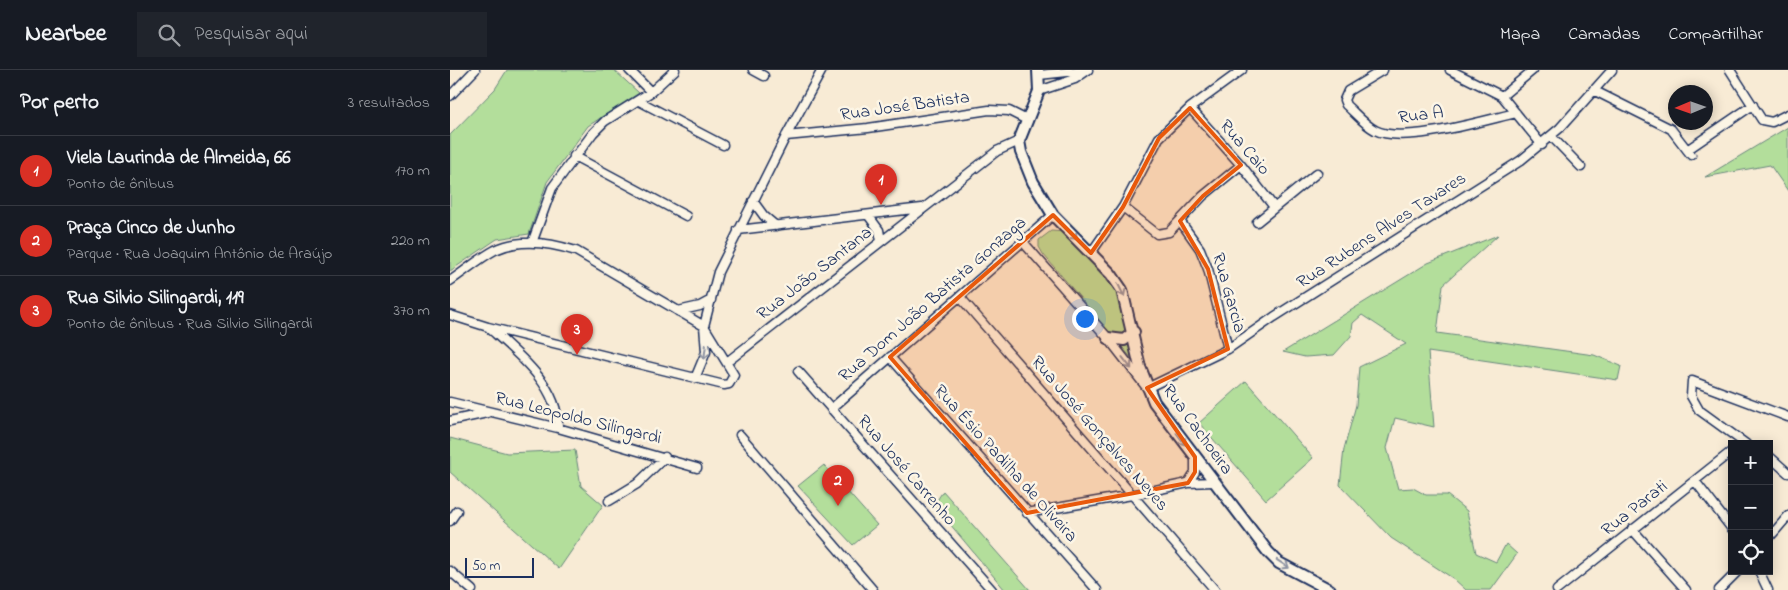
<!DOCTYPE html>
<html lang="pt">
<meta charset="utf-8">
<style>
:root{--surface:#171b24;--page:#20242c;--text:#f1f3f6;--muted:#9ea1a6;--line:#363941;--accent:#d93025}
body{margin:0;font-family:"Indie Flower",sans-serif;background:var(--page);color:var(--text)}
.controls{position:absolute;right:15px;bottom:15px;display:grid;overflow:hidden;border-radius:0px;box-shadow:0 2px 12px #0003}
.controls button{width:45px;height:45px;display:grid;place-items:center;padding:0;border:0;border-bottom:1px solid var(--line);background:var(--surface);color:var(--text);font:25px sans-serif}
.compass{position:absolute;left:1218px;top:15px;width:45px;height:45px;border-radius:50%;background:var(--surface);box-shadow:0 2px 12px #0003;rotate:268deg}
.scale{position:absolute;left:15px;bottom:12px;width:69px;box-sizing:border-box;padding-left:5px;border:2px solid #1b2f5e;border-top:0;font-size:14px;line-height:18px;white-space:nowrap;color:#1b2f5e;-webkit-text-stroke:4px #fcf5e5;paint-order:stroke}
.you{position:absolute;left:634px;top:248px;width:18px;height:18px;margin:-12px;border:4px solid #fff;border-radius:50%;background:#1a73e8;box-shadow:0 0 0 8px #1a73e833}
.badge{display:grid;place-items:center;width:32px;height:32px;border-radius:50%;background:var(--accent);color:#fff;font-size:16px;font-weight:700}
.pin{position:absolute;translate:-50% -41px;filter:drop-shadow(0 1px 2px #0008)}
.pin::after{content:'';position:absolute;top:26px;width:18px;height:15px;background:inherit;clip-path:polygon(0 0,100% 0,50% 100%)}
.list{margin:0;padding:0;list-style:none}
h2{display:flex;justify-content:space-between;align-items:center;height:65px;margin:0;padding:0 20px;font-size:21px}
h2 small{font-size:16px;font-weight:400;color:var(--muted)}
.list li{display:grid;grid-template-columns:32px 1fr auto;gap:15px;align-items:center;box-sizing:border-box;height:70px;padding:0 20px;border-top:1px solid var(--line)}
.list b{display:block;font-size:19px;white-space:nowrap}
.list p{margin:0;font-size:16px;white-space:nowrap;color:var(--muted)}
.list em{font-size:16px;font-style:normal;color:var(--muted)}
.icon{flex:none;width:28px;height:28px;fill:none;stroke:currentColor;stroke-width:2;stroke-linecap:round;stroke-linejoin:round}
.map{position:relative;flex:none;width:1338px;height:520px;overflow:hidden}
header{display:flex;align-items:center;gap:30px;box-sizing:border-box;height:70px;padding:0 25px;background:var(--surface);border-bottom:1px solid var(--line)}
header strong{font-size:24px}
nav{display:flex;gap:28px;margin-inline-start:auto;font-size:18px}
.search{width:350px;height:45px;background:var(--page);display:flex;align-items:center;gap:12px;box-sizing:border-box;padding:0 18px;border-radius:0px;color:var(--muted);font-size:19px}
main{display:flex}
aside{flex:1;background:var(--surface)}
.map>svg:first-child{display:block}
.green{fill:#b3de9b;stroke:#67867c}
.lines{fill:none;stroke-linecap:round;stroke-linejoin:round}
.minor-casing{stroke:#1b2f5e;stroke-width:11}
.secondary-casing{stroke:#1b2f5e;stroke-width:14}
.minor{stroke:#fcf5e5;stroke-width:8}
.secondary{stroke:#fcf5e5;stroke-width:10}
.oneway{stroke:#8c92a2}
.marked{fill:#e8590c;fill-opacity:0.2;stroke:#e8590c;stroke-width:4;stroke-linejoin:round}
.labels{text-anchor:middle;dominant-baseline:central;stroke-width:5;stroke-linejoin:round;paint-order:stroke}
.street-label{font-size:18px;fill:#1b2f5e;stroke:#fcf5e5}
</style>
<header>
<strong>Nearbee</strong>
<div class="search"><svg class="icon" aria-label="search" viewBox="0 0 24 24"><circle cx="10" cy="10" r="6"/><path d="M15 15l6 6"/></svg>Pesquisar aqui</div>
<nav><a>Mapa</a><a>Camadas</a><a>Compartilhar</a></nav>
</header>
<main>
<aside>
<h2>Por perto<small>3 resultados</small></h2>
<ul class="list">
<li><span class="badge">1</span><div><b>Viela Laurinda de Almeida, 66</b><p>Ponto de ônibus</p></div><em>170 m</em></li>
<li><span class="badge">2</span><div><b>Praça Cinco de Junho</b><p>Parque · Rua Joaquim Antônio de Araújo</p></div><em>220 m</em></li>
<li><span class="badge">3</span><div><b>Rua Silvio Silingardi, 119</b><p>Ponto de ônibus · Rua Silvio Silingardi</p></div><em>370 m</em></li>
</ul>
</aside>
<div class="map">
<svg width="1338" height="520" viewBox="0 0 1338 520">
<rect width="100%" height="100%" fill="#f8ebd5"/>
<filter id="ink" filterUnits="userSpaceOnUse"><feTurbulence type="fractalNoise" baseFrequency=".02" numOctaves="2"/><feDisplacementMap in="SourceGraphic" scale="10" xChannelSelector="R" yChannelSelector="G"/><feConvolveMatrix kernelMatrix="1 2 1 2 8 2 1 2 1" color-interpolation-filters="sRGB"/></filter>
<g filter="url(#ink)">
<path class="green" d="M57 0H164L189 23 138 56 97 112 79 164 47 169 0 201V65L45 19Z
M1338 57V121L1320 95 1255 107Z
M601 161 616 162 670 226 683 290 593 184 589 177V170Z
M1048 165 993 215 987 263 1144 285 1171 296 1168 310 978 282 984 357 945 348 937 378 948 419 963 418 976 425H997L1017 441 1026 483 1046 492 1056 474 1067 484 1041 520H1016L1004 509 941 468 890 415 894 379 906 335 909 297 956 274 912 245 903 253 901 266 884 285 855 287 833 282 978 193Z
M796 311 863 388 816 430 749 353Z
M0 368 57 383 125 380 131 416 153 435 109 499 0 402Z
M374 395 427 455 403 475 348 416Z
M493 421 580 520H555L484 435Z"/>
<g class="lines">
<defs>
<path id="minor" d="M179 0 201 22
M303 0 314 6
M933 0 898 21 894 30 896 35C905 43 915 55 925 60 953 75 1035 50 1066 43
M1000 0 1052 26 1092 75
M1280 0 1312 50 1322 52 1338 44
M589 5 636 0
M1143 20 1221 59 1241 85
M589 21 625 9 638 0
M0 26 25 0
M1052 26 1083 0
M189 31 273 75
M740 38 791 95 824 137
M336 66 418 58 539 40 559 41 577 50
M1101 66 1131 97
M1237 80 1303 35
M124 86 236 146
M303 131 314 146 326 156
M673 137 707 164 719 162 753 126 791 95
M418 145 429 160 431 171
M730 151 750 179 758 199 778 279
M807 152 867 103
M288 160 472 138
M573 172 658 268 697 318 778 279 824 247 1070 91 1110 58 1162 0
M82 173 102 118 143 63 155 51 201 22 225 0
M641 183 673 137 709 68 740 38 792 0
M0 211C15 201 30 188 45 180 70 168 101 173 126 181L254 256 284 305 279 314 274 315 38 257 0 245
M510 227 765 520
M228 241 250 236 261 230
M39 258C68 284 109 316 108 358
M440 287 647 520
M277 292 547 81 569 71
M348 301 542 520
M246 306 256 282 254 256 268 202 336 66 372 0
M0 332 108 358 247 398
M381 339 603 145
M0 351 37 343
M290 365 423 520
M1296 374 1249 340 1241 326 1242 311 1338 347
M1319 386 1338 403
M1245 411 1282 459
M738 413 745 402V388
M159 431 187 414 215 387
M577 443 682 425 738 413 764 412
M0 451 7 441
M1182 459 1236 520
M1319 468 1338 446
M0 501 22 520
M1309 501 1318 520
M1107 520 1282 381
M1269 520 1288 501"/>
<path id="secondary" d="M588 0 589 21 569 71 571 82 583 112 603 145 661 204 672 220 690 297 704 332 818 482 829 493 880 520
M658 268 674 270 684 262"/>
</defs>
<use href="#minor" class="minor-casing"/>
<use href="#secondary" class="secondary-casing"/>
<use href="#minor" class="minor"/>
<use href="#secondary" class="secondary"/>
</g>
<defs><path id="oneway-shaft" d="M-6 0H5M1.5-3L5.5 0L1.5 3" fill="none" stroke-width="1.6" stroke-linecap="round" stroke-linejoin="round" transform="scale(1.25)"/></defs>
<g class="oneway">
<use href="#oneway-shaft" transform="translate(622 164) rotate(46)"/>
<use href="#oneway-shaft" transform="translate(671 220) rotate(64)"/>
<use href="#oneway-shaft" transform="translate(255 282) rotate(97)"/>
<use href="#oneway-shaft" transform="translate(677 293) rotate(52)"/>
<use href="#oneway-shaft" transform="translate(731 369) rotate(53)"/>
<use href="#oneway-shaft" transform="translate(833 494) rotate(33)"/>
</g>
</g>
<path class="marked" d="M740 38 791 95 753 126 730 151 758 199 778 279 697 318 745 387V402L738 413 577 443 440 287 603 145 641 183 673 137 709 68Z"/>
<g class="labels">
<g class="street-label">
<text transform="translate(455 37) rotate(-8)">Rua José Batista</text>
<text transform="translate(971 46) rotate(-7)">Rua A</text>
<text transform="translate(794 78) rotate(49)">Rua Caio</text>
<text transform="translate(932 161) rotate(-33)">Rua Rubens Alves Tavares</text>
<text transform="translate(365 204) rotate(-38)">Rua João Santana</text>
<text transform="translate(778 223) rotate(74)">Rua Garcia</text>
<text transform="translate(483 230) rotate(-41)">Rua Dom João Batista Gonzaga</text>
<text transform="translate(128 349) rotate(14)">Rua Leopoldo Silingardi</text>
<text transform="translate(747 360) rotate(54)">Rua Cachoeira</text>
<text transform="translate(649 364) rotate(49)">Rua José Gonçalves Neves</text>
<text transform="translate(555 394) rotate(48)">Rua Ésio Padilha de Oliveira</text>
<text transform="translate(456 401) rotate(49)">Rua José Carrenho</text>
<text transform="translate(1185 439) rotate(-38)">Rua Parati</text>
</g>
</g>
</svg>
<div class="controls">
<button>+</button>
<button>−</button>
<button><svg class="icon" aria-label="locate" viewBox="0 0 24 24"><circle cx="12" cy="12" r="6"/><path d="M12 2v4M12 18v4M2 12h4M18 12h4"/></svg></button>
</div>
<svg class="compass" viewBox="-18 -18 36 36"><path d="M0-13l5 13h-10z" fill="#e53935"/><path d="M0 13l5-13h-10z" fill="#9ea1a6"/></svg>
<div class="scale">50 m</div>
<div class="you"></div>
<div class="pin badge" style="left:431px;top:135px">1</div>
<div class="pin badge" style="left:388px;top:436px">2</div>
<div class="pin badge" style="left:127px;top:285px">3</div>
</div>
</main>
